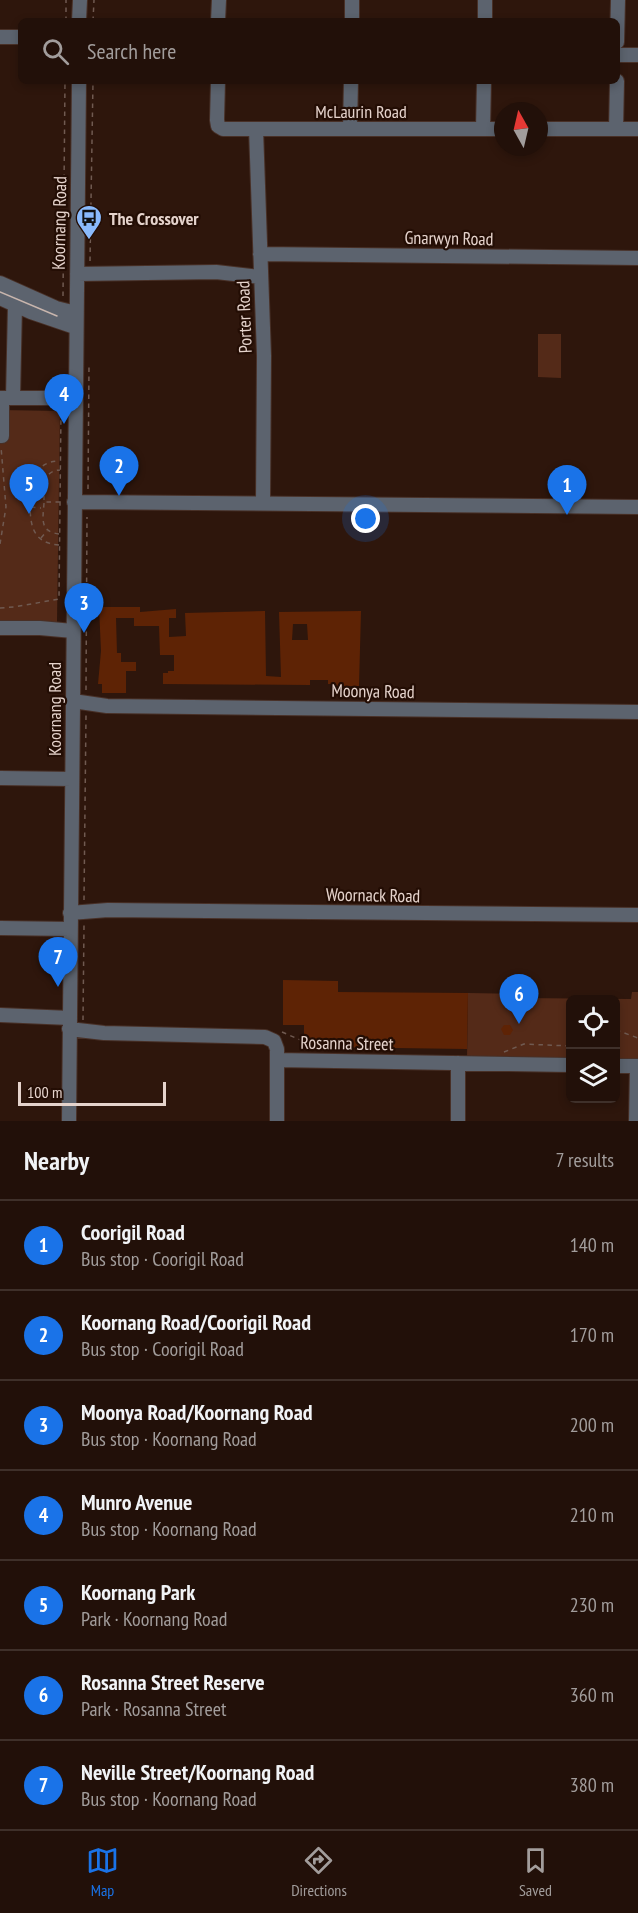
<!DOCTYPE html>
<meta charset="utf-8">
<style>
:root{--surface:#221009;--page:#2a1912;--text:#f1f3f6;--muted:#a29d9c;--line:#3f302a;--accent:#1a73e8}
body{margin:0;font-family:"PT Sans Narrow",sans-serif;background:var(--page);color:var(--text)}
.controls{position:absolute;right:18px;bottom:18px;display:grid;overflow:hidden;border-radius:9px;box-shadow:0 3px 9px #0003}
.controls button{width:54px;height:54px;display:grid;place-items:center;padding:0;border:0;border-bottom:2px solid var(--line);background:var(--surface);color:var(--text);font:30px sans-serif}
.compass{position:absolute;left:494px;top:102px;width:54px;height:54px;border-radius:50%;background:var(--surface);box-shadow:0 3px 9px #0003;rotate:352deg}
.scale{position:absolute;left:18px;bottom:15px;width:148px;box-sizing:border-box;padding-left:6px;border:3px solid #e5d3cc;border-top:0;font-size:16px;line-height:21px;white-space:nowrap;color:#e5d3cc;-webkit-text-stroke:4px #230d04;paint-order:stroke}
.you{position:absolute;left:366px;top:519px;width:21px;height:21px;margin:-15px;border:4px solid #fff;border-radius:50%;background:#1a73e8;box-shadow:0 0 0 9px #1a73e833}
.badge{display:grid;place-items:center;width:39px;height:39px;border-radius:50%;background:var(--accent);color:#fff;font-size:20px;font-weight:700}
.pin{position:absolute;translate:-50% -50px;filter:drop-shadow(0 2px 3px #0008)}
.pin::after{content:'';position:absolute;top:32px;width:21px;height:18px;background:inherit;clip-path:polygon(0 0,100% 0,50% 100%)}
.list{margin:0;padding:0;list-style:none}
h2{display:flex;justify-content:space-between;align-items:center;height:78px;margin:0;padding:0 24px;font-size:26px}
h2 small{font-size:20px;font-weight:400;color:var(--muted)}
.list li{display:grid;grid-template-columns:39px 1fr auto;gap:18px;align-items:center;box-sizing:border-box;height:90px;padding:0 24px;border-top:2px solid var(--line)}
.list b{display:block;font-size:22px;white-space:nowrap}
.list p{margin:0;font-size:20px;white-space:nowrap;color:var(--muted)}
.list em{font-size:20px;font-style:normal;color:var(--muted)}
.icon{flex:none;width:33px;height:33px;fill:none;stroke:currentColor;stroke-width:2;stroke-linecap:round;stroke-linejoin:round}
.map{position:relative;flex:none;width:638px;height:1121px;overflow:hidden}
.search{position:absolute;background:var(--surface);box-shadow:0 3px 9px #0003;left:18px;right:18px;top:18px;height:66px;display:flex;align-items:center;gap:15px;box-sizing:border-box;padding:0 21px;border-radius:9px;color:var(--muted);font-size:22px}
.sheet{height:708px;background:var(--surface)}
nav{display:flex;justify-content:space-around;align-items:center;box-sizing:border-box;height:84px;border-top:2px solid var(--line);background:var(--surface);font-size:16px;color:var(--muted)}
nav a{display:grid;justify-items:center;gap:3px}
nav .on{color:var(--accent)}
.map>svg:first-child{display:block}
.green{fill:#542a18}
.building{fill:#5e2305;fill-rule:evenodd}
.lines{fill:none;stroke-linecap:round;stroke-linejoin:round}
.minor-casing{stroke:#483027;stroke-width:16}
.path{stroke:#705a51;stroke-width:1.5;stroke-dasharray:4.5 4.5;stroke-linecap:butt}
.minor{stroke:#5c636e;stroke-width:14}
.tram{stroke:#c8b5ad;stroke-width:1.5}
.labels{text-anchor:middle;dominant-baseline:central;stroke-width:4.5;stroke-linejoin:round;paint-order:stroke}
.street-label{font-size:18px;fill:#e5d3cc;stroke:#230d04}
.poi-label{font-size:18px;font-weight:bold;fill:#e5d3cc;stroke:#230d04;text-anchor:start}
</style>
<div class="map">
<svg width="638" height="1121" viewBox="0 0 638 1121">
<rect width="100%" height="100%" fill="#2e160c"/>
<path class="green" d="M538 334H561V378L538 377Z
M0 410 60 411 57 622 0 623Z
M632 992H638V1060H616V999H570L569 1059H467L468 993 519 994V998L631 999Z"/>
<path class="building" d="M99 607H140V612L176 609V618H169V637L186 636 185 613 265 611 266 676 281 677 279 612 361 611 359 686H333V684H328V680H310V685L163 684V673H168V671H174V655H160L159 626H134V618H116L117 653H121V662H136V671H126V693H102V684H98L101 651ZM293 624H307L308 640H292Z
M283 980 338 981V992L468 993 467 1049 325 1047 304 1040V1025H283Z
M504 1025H510L513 1030 510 1035H504L501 1029Z"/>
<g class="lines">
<defs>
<path id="minor" d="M79 21 80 0
M218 21 219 0
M352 21V0
M485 21V0
M0 37H21
M617 42 618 0
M617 55H638
M218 81 217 120 218 126 223 129H503
M350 128 351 81
M256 129 264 356 263 503
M483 129 484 81
M539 129H638
M616 129 617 81
M260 254 638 258
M77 274 216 272 261 277
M0 283 56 308 76 313
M0 298 31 312 75 327
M0 398H75
M13 398 15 305
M0 436H2V398
M74 502 638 507
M0 628H40L73 631
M73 701 107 706 638 712
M0 778 72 779
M70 913 108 910 638 915
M0 928 70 929
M0 1015 70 1018
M69 1029 104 1033 265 1037 274 1041 277 1049V1060L570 1065
M616 1066H638
M69 1121 79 81
M277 1121V1060
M458 1121V1063
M636 1121 637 1066"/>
</defs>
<use href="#minor" class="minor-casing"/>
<path class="path" d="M66 21V0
M93 21 94 0
M90 261 93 81
M63 296 65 81
M88 489 89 367
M31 496H44
M60 502H44C44 487 42 471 60 470
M44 503C43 519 39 532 60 534
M31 507 41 508
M41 538 47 531
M0 544 6 507 1 447
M59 545C31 543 30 523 30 500 31 480 36 461 60 461
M0 608 14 607 59 599 61 411
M86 690 87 517
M84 900 86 715
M83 1020 84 925
M616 1030 638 1038
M282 1032 319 1048
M504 1052 524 1044 570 1046"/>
<use href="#minor" class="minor"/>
<path class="tram" d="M0 292 57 316"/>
</g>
<defs>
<symbol id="bus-pin" viewBox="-11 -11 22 30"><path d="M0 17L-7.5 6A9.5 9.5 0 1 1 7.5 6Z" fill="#8abafc" stroke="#230d04"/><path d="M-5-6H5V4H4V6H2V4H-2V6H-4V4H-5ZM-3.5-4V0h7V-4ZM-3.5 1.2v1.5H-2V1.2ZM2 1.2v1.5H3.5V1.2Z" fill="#111"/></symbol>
</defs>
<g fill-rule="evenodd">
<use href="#bus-pin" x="74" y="203" width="30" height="40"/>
</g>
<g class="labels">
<g class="street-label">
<text x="361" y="111">McLaurin Road</text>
<text transform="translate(59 223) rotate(-89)">Koornang Road</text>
<text transform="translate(449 238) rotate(1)">Gnarwyn Road</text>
<text transform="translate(244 317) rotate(-92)">Porter Road</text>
<text transform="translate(373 691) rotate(1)">Moonya Road</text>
<text transform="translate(54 709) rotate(-90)">Koornang Road</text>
<text transform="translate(373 895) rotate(1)">Woornack Road</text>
<text transform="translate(347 1043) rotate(1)">Rosanna Street</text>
</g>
<g class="poi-label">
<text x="109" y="218">The Crossover</text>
</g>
</g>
</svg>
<div class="controls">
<button><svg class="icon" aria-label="locate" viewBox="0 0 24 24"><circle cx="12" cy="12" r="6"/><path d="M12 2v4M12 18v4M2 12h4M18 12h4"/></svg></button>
<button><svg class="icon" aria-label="layers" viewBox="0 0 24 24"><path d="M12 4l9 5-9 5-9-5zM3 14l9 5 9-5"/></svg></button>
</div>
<svg class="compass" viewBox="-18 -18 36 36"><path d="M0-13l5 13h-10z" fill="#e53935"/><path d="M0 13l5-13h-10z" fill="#a29d9c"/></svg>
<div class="scale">100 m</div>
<div class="you"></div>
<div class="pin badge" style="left:567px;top:515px">1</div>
<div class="pin badge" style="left:119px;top:496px">2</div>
<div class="pin badge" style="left:84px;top:633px">3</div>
<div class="pin badge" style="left:64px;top:424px">4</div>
<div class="pin badge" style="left:29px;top:514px">5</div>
<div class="pin badge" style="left:519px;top:1024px">6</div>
<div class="pin badge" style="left:58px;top:987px">7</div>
<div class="search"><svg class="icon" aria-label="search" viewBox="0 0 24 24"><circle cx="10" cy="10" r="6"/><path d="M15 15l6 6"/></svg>Search here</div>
</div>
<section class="sheet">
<h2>Nearby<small>7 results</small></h2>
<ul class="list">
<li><span class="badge">1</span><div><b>Coorigil Road</b><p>Bus stop · Coorigil Road</p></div><em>140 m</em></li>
<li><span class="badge">2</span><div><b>Koornang Road/Coorigil Road</b><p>Bus stop · Coorigil Road</p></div><em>170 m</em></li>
<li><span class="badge">3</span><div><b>Moonya Road/Koornang Road</b><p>Bus stop · Koornang Road</p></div><em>200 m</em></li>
<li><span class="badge">4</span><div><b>Munro Avenue</b><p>Bus stop · Koornang Road</p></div><em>210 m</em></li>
<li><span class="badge">5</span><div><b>Koornang Park</b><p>Park · Koornang Road</p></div><em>230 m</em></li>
<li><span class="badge">6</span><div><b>Rosanna Street Reserve</b><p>Park · Rosanna Street</p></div><em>360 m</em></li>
<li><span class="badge">7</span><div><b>Neville Street/Koornang Road</b><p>Bus stop · Koornang Road</p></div><em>380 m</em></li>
</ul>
</section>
<nav>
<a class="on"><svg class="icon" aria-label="map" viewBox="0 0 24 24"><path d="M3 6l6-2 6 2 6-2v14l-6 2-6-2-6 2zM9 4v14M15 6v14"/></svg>Map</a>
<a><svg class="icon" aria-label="directions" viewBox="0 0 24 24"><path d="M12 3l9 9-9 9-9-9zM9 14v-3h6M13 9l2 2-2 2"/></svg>Directions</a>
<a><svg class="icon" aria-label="saved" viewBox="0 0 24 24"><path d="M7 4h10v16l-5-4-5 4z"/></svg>Saved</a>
</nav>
